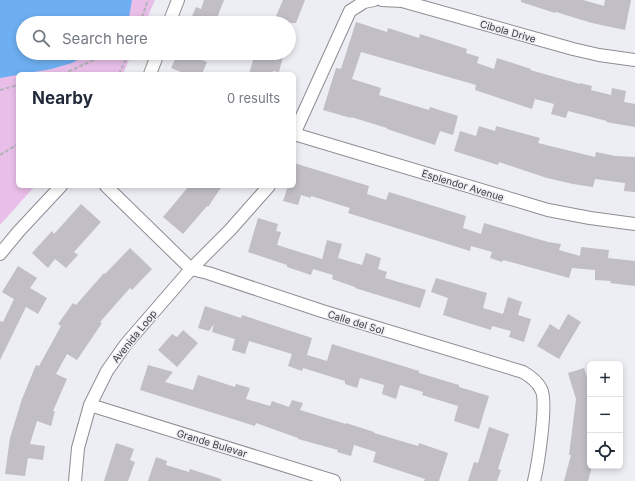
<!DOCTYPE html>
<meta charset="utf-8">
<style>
:root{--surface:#fff;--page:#f2f2f3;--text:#1f2937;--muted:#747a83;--line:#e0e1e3}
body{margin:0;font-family:Inter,sans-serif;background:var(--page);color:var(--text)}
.controls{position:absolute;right:12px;bottom:12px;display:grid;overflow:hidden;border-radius:6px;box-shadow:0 2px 6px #0003}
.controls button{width:36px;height:36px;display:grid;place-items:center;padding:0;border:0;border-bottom:1px solid var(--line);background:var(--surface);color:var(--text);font:20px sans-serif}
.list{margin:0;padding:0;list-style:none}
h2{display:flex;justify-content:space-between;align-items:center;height:52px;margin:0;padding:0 16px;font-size:17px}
h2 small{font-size:13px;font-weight:400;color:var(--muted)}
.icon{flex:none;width:22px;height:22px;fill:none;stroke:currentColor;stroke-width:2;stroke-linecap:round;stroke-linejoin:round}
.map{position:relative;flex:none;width:635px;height:481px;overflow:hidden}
.search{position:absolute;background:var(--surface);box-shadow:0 2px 6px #0003;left:16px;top:16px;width:280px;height:44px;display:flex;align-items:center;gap:10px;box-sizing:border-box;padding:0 14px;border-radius:22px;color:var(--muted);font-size:15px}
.panel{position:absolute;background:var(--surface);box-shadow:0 2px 6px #0003;left:16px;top:72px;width:280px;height:116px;border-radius:6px}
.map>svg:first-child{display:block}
.green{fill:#e9bfe9}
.water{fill:#6eaff1}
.building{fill:#c1bec5}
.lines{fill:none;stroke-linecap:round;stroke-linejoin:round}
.street-casing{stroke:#8d8d93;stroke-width:14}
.path{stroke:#b3b3b9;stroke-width:2;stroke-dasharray:4 2;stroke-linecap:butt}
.street{stroke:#fff;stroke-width:12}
.labels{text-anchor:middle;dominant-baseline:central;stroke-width:3;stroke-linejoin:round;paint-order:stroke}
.street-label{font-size:10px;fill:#3c3c3f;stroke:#ededf4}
</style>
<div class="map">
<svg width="635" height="481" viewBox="0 0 635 481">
<rect width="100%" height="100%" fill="#ededf4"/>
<path class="green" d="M0 0H155L145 23H23V53H132L123 74H18V186H35L0 225Z"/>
<path class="water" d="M0 0H132L128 23H23V53H91L72 63 51 69 0 78Z"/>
<path class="building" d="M204 0H224L215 23H189L196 7 201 9Z
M283 0H305L296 23H273Z
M521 0H583L604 6 605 0H631L625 30 592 23 556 12 555 13 521 2Z
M356 22 387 32 388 28 419 38 420 34 467 49 466 53 479 57 477 63 494 69 497 58 531 69 530 70 580 84V83L592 86 591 90 611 95 612 88 626 91 624 102 635 104V127L606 122 607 121 568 111 566 118 551 114 554 104 535 99 532 109 475 90 476 85 361 52 352 79 381 88 379 95 429 110 430 107 458 116 453 135 440 131 435 145 387 129V128L351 117V118L323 110 336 68 341 69Z
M178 53H198L196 58 207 62 202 74H186L171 68Z
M255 53H284L279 72 273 71 272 74H249Z
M479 126 495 131 496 126 540 138 538 143 595 157 596 152 615 156 635 157V192L624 191 625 183 595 179 593 187 573 184 547 178 499 162 498 165 454 151 460 131 476 136Z
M294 163 369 186 367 194 386 200 389 192 466 216 463 228 481 234 484 223 548 242 561 244 559 250 580 256 581 247 609 250 608 258 635 261V286L610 283 611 281 595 280V270L572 268 569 278 503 260 502 262 490 258 492 252 471 246 470 251 348 213 350 208 311 196V198L301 195 298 205 283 201 288 186H294Z
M189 186H222L208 207 207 206 183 234 163 217Z
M81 204 101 222 74 252 78 255 66 268 55 259 48 268 32 253 52 231 54 234Z
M258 218 278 224 276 231 281 232 277 245 322 259 327 240 342 244 338 258 362 265 366 253 381 258 378 269 387 272 385 278 426 290 420 308 355 288V287L332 279 333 275 313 269 311 275 287 267V265L248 252Z
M130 248 152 269 132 290 130 288 100 322 102 323 77 360 67 354 56 374 67 379 53 411H55L51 426 37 421 30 444 45 446 43 460 28 458 25 476 5 474 10 438 22 399 36 365 39 366 61 326 58 324 73 303 76 305 104 273 105 274Z
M18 266 37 278 30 288 47 298 38 314 26 307 0 360V321L3 322 14 299 2 292Z
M436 278 487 293 483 308 503 314 508 297 522 302 518 315 531 319 524 342 509 337 511 331 492 326 491 330 443 315 448 298 431 292Z
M205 306 241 318 242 315 312 338 307 355 327 361 332 344 419 371V373L459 385V387L489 396 479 429 454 421 458 406 422 395 423 392 400 385 396 399 382 394 384 385 360 378 357 388 345 384V381L303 368 302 371 288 366 292 354 249 341 245 354 232 350 235 339 212 332 214 324 209 331 198 328Z
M568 314 581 322 559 359 537 346 550 324 559 330Z
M183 330 198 343 177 367 158 350 172 334 177 337Z
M148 365 173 372 165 382 193 390 198 375 235 387 236 384 250 388 246 399 270 406 272 401 289 407 292 400 303 403 300 410 346 424V423L374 432V433L418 446 419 443 448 453 439 481H424L425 479 373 462 376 452 354 445 351 456 337 452 338 450 298 439V438L256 423 255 426 140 390Z
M584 368 590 387V466L592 467 588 481H564L571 455H569L576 399 568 373Z
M489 427 509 434 498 469 501 470 497 481H468L474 462 478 463Z
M116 443 134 449 130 460 135 462 128 481H104Z
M156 457 167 461 166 465 189 472 190 469 221 479V481H148Z"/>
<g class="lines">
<defs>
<path id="street" d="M382 0 402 1 573 49 599 55 635 60
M169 23 178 0
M150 74 158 53
M294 134 548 210 590 218 635 224
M294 134 350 11 364 2 374 0
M106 186 191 269 208 273 322 311 523 372C530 376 537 381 541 389 548 401 538 465 534 481
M0 254 19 231 61 186
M90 405 334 481
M75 481 78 448 90 405 107 371 126 344 191 269 230 230 269 186"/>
</defs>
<use href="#street" class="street-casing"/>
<path class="path" d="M140 23 148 0
M63 74 109 53
M119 74 129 53
M0 90 18 85
M0 155 18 144"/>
<use href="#street" class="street"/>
</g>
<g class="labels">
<g class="street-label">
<text transform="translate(508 31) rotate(16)">Cibola Drive</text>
<text transform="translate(463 185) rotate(17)">Esplendor Avenue</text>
<text transform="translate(356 322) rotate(17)">Calle del Sol</text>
<text transform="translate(134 336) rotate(-51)">Avenida Loop</text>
<text transform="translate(212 443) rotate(17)">Grande Bulevar</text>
</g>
</g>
</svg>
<div class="controls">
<button>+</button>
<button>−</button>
<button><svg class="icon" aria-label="locate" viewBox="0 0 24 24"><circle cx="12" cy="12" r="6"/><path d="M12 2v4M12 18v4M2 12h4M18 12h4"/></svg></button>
</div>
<div class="search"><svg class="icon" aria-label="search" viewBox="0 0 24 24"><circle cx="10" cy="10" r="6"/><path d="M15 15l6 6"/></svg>Search here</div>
<section class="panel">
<h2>Nearby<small>0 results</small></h2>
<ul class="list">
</ul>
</section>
</div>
